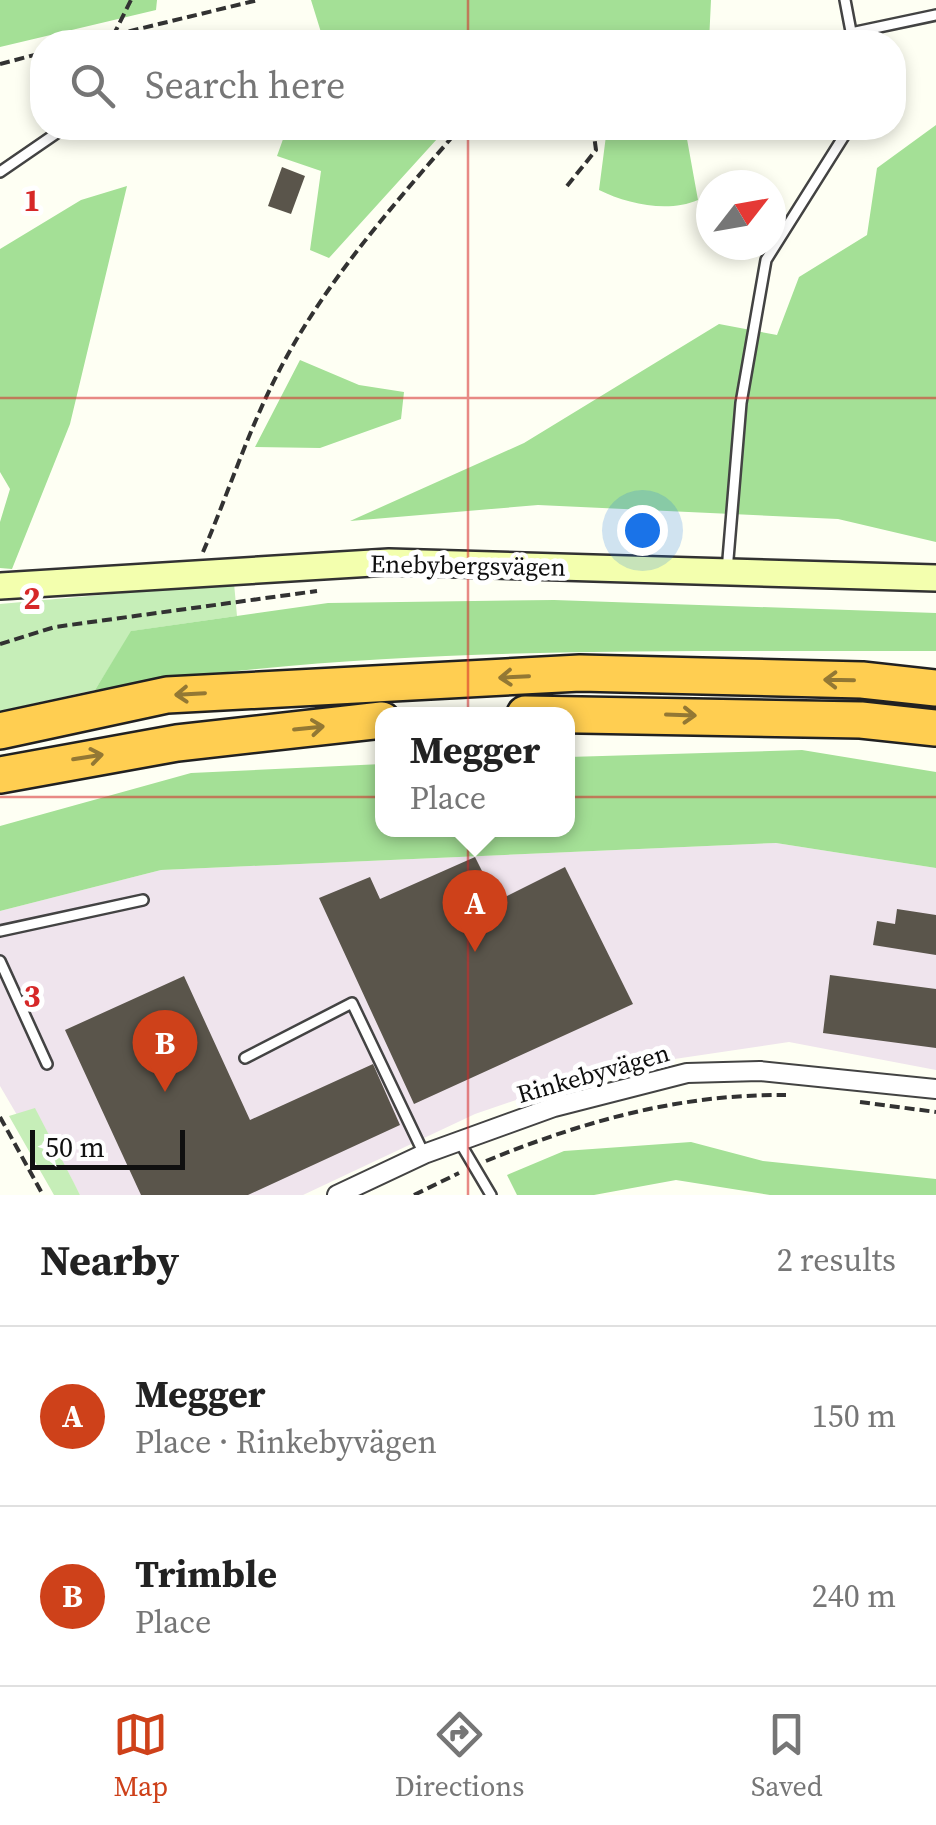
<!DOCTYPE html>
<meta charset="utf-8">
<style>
:root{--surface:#fff;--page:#f2f2f2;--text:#222;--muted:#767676;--line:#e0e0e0;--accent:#ce411a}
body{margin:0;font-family:"Source Serif 4",serif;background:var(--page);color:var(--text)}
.compass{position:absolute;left:696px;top:170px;width:90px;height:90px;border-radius:50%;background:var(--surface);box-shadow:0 5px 15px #0003;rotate:59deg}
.scale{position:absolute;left:30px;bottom:25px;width:155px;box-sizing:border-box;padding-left:10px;border:5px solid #101010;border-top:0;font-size:28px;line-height:35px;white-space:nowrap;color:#101010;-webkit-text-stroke:8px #fff;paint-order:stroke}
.you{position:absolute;left:642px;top:530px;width:35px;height:35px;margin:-25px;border:8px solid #fff;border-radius:50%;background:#1a73e8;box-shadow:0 0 0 15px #1a73e833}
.badge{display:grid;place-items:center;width:65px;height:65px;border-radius:50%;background:var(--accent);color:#fff;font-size:32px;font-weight:700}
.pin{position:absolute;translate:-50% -82px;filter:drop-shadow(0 2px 5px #0008)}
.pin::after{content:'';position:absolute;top:52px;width:35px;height:30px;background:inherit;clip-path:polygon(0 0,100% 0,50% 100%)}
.popup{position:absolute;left:375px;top:707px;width:200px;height:130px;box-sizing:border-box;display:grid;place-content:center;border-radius:20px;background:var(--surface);filter:drop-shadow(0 2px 8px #0005);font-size:32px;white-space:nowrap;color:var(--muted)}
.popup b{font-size:38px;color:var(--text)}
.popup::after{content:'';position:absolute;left:50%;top:100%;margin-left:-20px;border:20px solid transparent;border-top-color:var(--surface)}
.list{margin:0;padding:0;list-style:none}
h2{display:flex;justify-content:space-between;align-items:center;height:130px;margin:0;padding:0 40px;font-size:42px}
h2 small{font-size:32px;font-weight:400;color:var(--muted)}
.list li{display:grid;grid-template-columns:65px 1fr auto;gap:30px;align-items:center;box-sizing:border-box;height:180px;padding:0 40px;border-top:2px solid var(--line)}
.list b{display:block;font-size:38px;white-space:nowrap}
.list p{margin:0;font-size:32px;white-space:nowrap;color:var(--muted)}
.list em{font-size:32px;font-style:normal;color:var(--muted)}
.icon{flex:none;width:55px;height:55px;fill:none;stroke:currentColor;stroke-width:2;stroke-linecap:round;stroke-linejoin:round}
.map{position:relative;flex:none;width:936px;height:1195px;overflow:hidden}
.search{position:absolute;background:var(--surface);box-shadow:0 5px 15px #0003;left:30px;right:30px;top:30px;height:110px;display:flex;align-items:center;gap:25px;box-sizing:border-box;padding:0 35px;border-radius:40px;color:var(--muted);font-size:38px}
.sheet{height:490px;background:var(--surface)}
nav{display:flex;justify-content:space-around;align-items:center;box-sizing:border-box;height:140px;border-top:2px solid var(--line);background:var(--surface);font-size:28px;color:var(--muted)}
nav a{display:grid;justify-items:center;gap:5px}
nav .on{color:var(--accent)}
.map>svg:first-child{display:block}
.industrial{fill:#efe4ed}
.green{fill:#c6eeb8}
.forest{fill:#a4e096}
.building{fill:#5a554b}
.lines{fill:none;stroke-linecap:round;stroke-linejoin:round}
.service-casing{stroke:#434343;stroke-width:14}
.minor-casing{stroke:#434343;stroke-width:22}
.secondary-casing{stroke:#323232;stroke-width:30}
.motorway-casing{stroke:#212121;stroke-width:40}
.path{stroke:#323232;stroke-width:4;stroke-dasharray:10 5;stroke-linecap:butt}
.service{stroke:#fff;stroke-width:9}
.minor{stroke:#fff;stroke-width:18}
.secondary{stroke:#f3ffae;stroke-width:25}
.motorway{stroke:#ffce51;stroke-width:35}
.oneway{stroke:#937834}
.grid{fill:none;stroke:#d62828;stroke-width:2.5;stroke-opacity:0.55}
.labels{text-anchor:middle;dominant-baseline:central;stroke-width:10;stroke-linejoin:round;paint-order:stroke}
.street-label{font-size:25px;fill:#101010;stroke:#fff}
.grid-label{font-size:32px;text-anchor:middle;font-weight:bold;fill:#d62828;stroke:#fff;stroke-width:10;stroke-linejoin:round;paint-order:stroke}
</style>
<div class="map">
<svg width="936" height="1195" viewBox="0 0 936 1195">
<rect width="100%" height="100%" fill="#fefff3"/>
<path class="industrial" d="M776 843 936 868V1070L789 1042 607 1069 475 1114 303 1195H80L35 1109 17 1115 0 1086V911L161 870Z"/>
<path class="green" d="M234 583 237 616 132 631 95 690 0 711V604Z
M35 1108 74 1183 80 1195H54L9 1116Z"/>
<path class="forest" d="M0 0H157L156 10 0 47Z
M311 0H711L709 42H324Z
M936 125V542L838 519 538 505 350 521 524 443 719 324 777 335 799 277 867 235 877 168Z
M287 128H447L329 258 310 250 321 171 277 156Z
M607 128H685L698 200C668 213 627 204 599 190Z
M127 186 70 424 12 569 0 568V522L10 489 0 472V249L81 200Z
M300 360 359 385 404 392 401 419 320 448 255 447Z
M554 600 936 613V651C656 652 372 644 95 690L131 631 328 603Z
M802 750 936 772V868L776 843 161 870 0 911V826L191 773 382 764V830H568V757Z
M691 1142 763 1161 936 1179V1195H770L676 1180 594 1195H517L507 1175 564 1151Z"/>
<path class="building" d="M282 167 305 176 291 214 268 206Z
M475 857 497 901 565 867 633 1004 414 1104 319 898 370 877 380 899Z
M897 909 936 915V955L873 945 877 921 895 924Z
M830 975 936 989V1048L823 1033Z
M184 976 250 1120 373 1064 400 1125 248 1195H141L65 1030Z"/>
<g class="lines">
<defs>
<path id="service" d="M845 0 853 42
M851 33 936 15
M0 172 64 128
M727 571 741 403 766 260 849 128
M0 931 143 900
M0 961 47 1064
M245 1058 352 1003 424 1154
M459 1141 491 1195"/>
<path id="minor" d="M337 1195 424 1154 554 1107 687 1073 760 1071 936 1089"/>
<path id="secondary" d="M0 586 389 562 936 578"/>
<path id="motorway" d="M525 714 861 720 936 728
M0 731 167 695 580 673 862 680 936 688
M0 775 177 743 382 720"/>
</defs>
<use href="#service" class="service-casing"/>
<use href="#minor" class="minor-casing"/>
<use href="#secondary" class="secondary-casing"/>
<use href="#motorway" class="motorway-casing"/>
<path class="path" d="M113 36 131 0
M85 42 258 0
M0 64 42 53
M567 186 596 150 593 128
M203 552C228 494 248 431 277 375 323 284 394 204 460 128
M0 644 55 627 317 591
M860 1102 936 1112
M0 1117 43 1195
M486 1161C584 1121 680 1094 786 1095
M414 1195 459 1173"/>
<use href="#service" class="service"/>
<use href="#minor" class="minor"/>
<use href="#secondary" class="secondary"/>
<use href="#motorway" class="motorway"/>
</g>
<defs><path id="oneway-shaft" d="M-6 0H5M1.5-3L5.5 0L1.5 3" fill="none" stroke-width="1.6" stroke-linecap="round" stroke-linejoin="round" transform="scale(2.5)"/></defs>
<g class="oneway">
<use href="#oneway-shaft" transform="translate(514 677) rotate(177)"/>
<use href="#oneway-shaft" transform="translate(839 680) rotate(-179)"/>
<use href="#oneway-shaft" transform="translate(190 694) rotate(177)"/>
<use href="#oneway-shaft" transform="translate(681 715) rotate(2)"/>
<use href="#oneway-shaft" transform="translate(309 728) rotate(-6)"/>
<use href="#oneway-shaft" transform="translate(88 757) rotate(-9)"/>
</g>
<path class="grid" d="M468 0V42M468 128V1195M0 398H936M0 797H936"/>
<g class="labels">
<g class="street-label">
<text transform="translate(468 565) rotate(1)">Enebybergsvägen</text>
<text transform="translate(593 1073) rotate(-16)">Rinkebyvägen</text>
</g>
</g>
<g class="grid-label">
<text x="32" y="211">1</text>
<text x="32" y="609">2</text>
<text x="32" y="1007">3</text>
</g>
</svg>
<svg class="compass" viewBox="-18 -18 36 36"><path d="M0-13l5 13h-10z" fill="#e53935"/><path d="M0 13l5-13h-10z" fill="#767676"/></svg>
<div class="scale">50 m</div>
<div class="you"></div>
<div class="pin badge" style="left:475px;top:952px">A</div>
<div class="popup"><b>Megger</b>Place</div>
<div class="pin badge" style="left:165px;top:1092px">B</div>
<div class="search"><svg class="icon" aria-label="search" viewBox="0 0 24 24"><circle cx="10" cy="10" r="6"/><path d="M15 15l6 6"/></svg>Search here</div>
</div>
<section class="sheet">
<h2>Nearby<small>2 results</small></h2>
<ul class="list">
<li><span class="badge">A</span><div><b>Megger</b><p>Place · Rinkebyvägen</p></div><em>150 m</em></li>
<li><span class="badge">B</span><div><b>Trimble</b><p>Place</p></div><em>240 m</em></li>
</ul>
</section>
<nav>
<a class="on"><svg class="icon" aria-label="map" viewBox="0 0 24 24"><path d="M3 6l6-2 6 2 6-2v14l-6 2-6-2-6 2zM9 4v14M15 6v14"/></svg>Map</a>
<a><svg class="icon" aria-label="directions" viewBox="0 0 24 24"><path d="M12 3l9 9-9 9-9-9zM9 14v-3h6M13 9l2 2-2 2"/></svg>Directions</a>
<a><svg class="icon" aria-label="saved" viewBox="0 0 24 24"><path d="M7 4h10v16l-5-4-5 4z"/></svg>Saved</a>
</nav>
